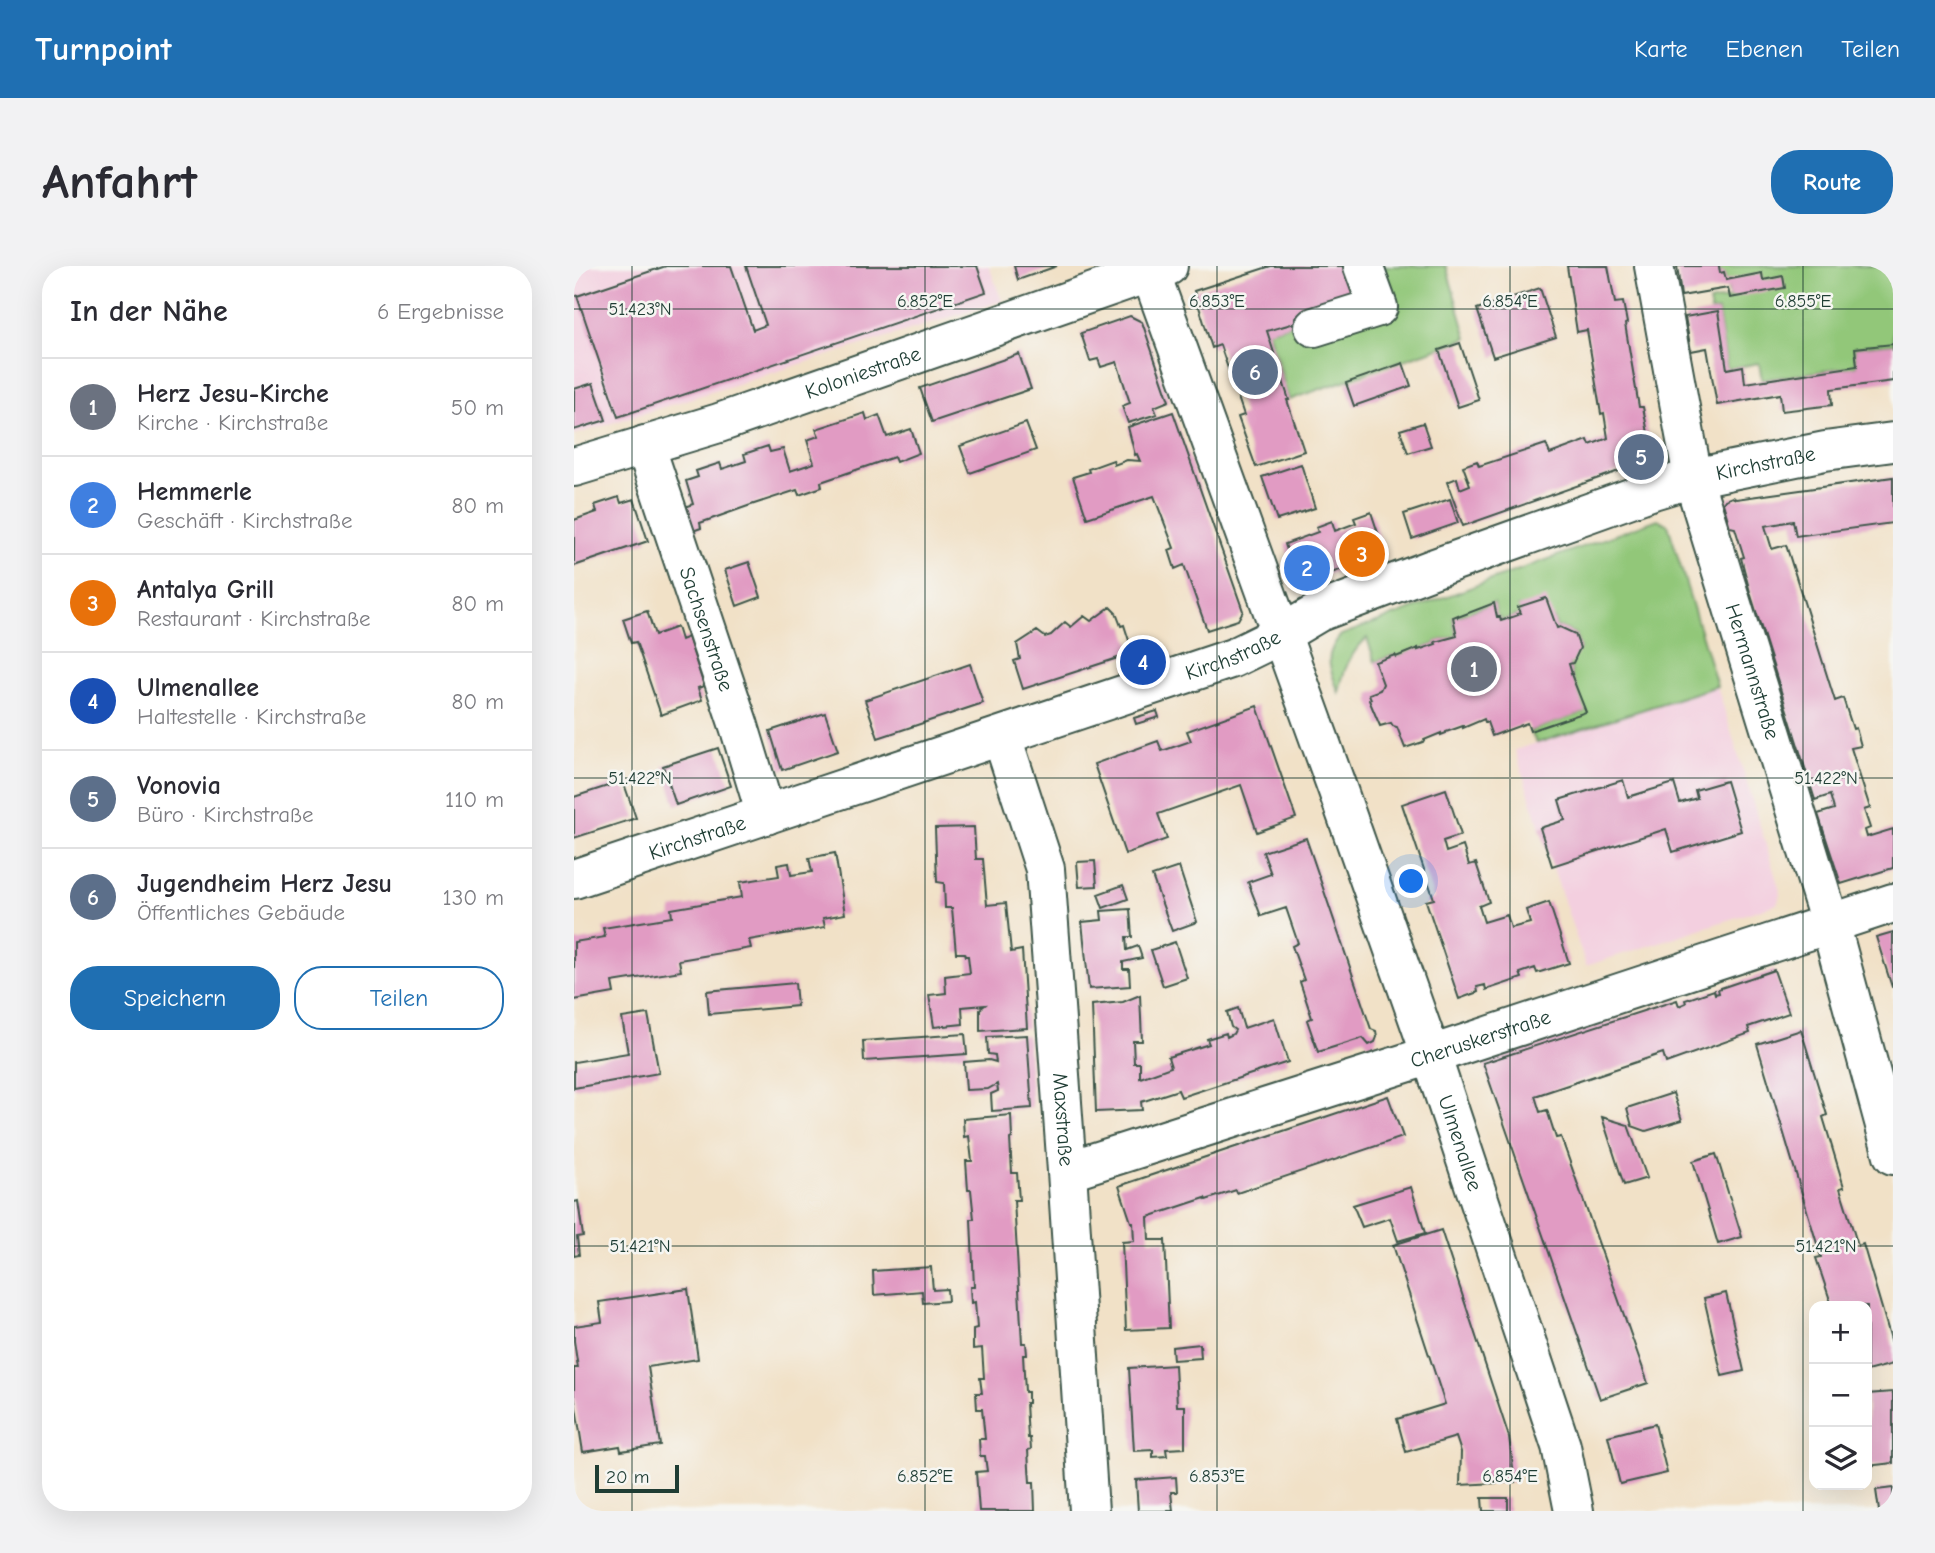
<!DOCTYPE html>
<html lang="de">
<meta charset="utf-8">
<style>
:root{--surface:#fff;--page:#f2f2f3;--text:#2b2b33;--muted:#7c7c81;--line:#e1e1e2;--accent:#1f6fb2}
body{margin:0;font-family:"Comic Neue",sans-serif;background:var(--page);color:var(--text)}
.controls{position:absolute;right:21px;bottom:21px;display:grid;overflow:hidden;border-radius:14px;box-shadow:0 7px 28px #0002}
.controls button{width:63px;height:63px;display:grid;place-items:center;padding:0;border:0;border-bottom:2px solid var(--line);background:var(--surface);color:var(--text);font:35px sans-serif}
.scale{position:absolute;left:21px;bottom:18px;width:84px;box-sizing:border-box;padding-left:7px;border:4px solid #1f3d34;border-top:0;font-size:19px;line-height:24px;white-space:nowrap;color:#1f3d34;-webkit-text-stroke:5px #f6f6f2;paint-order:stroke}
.you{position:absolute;left:838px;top:616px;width:24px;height:24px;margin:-18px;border:5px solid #fff;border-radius:50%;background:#1a73e8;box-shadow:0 0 0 10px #1a73e833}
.badge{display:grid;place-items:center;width:46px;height:46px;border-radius:50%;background:var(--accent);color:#fff;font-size:23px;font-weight:700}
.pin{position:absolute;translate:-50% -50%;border:4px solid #fff;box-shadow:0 2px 7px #0006}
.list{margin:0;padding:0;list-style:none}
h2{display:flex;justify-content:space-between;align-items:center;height:91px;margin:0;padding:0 28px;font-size:30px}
h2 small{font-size:23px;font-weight:400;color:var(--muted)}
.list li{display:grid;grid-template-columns:46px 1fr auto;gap:21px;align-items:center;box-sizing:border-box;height:98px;padding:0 28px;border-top:2px solid var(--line)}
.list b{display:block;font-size:26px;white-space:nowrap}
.list p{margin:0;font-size:23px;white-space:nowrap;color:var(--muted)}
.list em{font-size:23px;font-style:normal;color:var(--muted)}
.actions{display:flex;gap:14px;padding:21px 28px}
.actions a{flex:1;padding:16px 0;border:2px solid var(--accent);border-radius:28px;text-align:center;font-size:24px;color:var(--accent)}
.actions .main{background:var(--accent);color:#fff}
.icon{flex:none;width:38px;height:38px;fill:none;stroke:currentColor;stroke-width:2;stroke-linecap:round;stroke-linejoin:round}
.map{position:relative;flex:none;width:1319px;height:1245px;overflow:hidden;border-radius:28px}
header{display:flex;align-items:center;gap:42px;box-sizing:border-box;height:98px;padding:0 35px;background:var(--accent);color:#fff}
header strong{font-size:33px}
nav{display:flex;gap:38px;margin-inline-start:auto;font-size:24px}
.intro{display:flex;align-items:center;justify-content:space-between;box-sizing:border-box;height:168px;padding:0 42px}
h1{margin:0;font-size:49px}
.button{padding:18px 32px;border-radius:28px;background:var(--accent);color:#fff;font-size:24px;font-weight:700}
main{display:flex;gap:42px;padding:0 42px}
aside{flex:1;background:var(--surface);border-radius:28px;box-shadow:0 7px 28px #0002}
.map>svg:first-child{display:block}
.built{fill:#f3cfdf}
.green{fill:#92c779;stroke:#588256;stroke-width:2}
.building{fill:#e19bc3}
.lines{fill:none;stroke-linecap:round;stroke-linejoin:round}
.minor-casing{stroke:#3e564a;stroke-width:42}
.minor{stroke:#fff;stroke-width:38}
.ticks{fill:none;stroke:#1f3d34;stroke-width:2;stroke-opacity:0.45}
.labels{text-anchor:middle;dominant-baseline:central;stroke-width:5;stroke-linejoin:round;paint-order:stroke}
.street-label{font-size:21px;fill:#1f3d34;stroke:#f6f6f2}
.ticks-label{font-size:18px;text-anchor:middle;fill:#1f3d34;stroke:#f6f6f2;stroke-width:5;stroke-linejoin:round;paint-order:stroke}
</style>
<header>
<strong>Turnpoint</strong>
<nav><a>Karte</a><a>Ebenen</a><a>Teilen</a></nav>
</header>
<div class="intro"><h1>Anfahrt</h1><a class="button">Route</a></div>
<main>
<aside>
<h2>In der Nähe<small>6 Ergebnisse</small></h2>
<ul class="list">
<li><span class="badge" style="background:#6b7280">1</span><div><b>Herz Jesu-Kirche</b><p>Kirche · Kirchstraße</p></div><em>50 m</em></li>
<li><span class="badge" style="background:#3f7fe0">2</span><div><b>Hemmerle</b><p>Geschäft · Kirchstraße</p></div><em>80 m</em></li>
<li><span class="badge" style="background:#e8710a">3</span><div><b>Antalya Grill</b><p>Restaurant · Kirchstraße</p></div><em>80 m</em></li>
<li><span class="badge" style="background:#1a4fb4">4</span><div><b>Ulmenallee</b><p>Haltestelle · Kirchstraße</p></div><em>80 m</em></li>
<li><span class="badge" style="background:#5c6f8a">5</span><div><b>Vonovia</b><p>Büro · Kirchstraße</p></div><em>110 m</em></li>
<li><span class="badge" style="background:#5c6f8a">6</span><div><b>Jugendheim Herz Jesu</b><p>Öffentliches Gebäude</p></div><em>130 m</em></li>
</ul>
<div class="actions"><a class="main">Speichern</a><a>Teilen</a></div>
</aside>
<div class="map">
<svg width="1319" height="1245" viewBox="0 0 1319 1245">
<rect width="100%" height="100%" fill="#f6f6f2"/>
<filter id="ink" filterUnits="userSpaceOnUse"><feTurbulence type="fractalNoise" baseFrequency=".0143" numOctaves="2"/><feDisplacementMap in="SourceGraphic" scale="14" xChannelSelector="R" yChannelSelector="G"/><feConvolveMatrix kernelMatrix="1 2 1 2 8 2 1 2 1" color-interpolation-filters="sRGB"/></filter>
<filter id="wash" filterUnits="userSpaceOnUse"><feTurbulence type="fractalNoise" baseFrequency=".00686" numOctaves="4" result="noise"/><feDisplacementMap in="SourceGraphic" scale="28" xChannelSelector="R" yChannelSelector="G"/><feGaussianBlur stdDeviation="1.57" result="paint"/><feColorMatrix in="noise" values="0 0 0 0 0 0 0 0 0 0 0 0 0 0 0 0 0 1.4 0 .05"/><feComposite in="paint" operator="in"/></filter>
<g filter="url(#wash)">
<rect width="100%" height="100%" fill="#f1e1c7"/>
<path class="built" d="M0 0H415L428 35 0 169Z
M1143 420 1207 628 1203 638 1012 700 978 600 941 484Z"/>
<path class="green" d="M783 0H872L893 72 715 134 694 65 783 39Z
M1145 0H1319V78L1281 82 1283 100 1188 114 1185 97 1153 103 1144 45 1137 46 1135 36 1156 32 1150 7H1146Z
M1084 253 1094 259 1143 420 963 477 956 465 1011 446 997 408 998 407 995 398 1006 382 1001 368 986 361 983 362 980 353 945 341 947 347 944 349 927 355 926 351H923L920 337 879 352 883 370 862 376V378L822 391 821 389 801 396 793 372C776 387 769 405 765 427 756 402 748 391 767 369Z"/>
<g id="blocks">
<path class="building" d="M92 0H157L179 64 192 59 172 0H403L412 26 44 151 3 30Z
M440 0H483L444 14Z
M697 0H783L784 39 693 65 715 134H713L730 185 682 201 664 151 670 149 646 79 638 82 620 25Z
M993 0H1034L1041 37 1049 36 1053 57 1051 58 1065 141H1069L1079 193 889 260 873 216 883 212 886 223 896 219 889 200 903 195 905 200 972 178 976 188 1014 174 1016 179 1034 172 1030 147 1027 148 1013 64 1003 66Z
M1103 0H1145L1146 7 1150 6 1152 14 1188 7 1189 14 1209 10 1211 22 1156 32 1154 22 1107 30Z
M966 22 982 71 919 91 903 43Z
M1144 45 1153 103 1169 100 1171 117 1283 100 1281 82 1319 78V115L1257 123 1258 139 1208 145 1206 128 1143 139 1133 82 1117 85 1111 51Z
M556 50 568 56 595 135 580 141 583 148 554 157 548 140 556 137 543 96 527 101 524 93 516 95 507 67Z
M886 77 905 134 884 141 865 84Z
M445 88 457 123 358 156 346 122Z
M829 97 837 120 780 140 772 117Z
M19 117 32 154 0 164V123Z
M599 146 669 345 664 354 633 364 610 299 601 303 595 284 600 282 580 230 513 252 499 211 515 206 514 203 539 194 540 199 553 194 566 195 563 188 561 189 554 161Z
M291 147 293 154 305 149 313 171 337 163 345 187 322 196 320 191 247 216 248 221 225 229 223 224 174 240 126 257 127 262 116 266 107 242 119 238 112 215 124 211 122 205 146 197 148 203 172 195 170 188 194 180 196 186 209 183 216 205 240 197 233 174 245 170 242 163Z
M452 157 462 184 396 207 386 180Z
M849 157 857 180 834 187 826 164Z
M727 198 741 242 703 254 688 211Z
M1319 211V257L1222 270 1219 255 1191 260 1198 283 1212 279 1261 435 1269 432 1279 463 1282 462 1287 480 1277 482 1296 542 1290 544 1296 562 1291 564 1293 571 1319 563V602L1267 618 1244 548 1260 543 1256 529 1241 534 1176 326 1167 292 1170 291 1161 262 1156 261 1149 237 1151 234 1158 231 1162 233Z
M45 231 47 237 60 233 74 275 0 300V254L23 246 21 239Z
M876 233 884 257 838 273 830 248Z
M797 246 811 288 732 316 722 313 711 278 744 266 742 261 758 255 761 265 782 257 780 252Z
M175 296 187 331 163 340 151 304Z
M972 332 983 362 986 361 1001 368 1006 382 999 397 995 398 998 408H997L1012 446 956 465 953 457 918 470 913 456H911L910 453 889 462V460L872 466V467L867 469V467L850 474 849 476 831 482 823 461 819 460 817 457 806 460 795 434 797 433 795 428 806 424 809 418 801 396 821 389 822 391 844 382V384L862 378 861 376 883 370 879 351 884 349V351L920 337 923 351H926L927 355 944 349 943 348 947 347 944 341Z
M536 341 542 347 547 360 550 359 559 387 449 423 440 395 446 393 443 378 463 365 471 371 477 369 491 356 497 361 510 350 517 355Z
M73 345 81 369 103 361 107 374 114 371 130 420 124 422 128 434 87 449 62 376 57 377 49 353Z
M396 398 409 437 304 472 291 434Z
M683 440 722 552 683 566 667 519 584 548 593 573 551 588 520 498 584 475 588 485 617 475 613 465Z
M583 445 585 451 562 458 560 452Z
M251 447 264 485 208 504 196 465Z
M144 482 157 520 102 539 89 500Z
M1049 514 1054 531 1100 517 1106 537 1123 532 1121 524 1152 515 1167 565 1099 586 1092 563 978 600 966 562 991 554 985 534Z
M49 515 62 552 0 572V531Z
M872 523 887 569 869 575 872 586 889 580 895 599 902 597 915 636 905 640 910 656 933 649 937 662 956 657 952 644 975 636 995 697 963 707 961 702 946 707 948 712 912 724 911 719 903 721 904 726 885 733 852 635 860 633 828 538Z
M400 561 402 593H409L413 639 432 637 437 686 448 684 453 762 406 765V743L411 739 388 741 389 758 360 761 355 729 372 727 371 710 396 707 394 690H392L391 687H382L378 642H371L370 617 363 616 361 562Z
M732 572 797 763 802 765 803 771 801 776 795 779 789 772 744 786 733 754 738 752 726 716 730 714 718 680 724 677 712 642 687 650 674 616 697 608 689 586Z
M261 587 271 648 249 652 251 661 175 674 177 682 105 694 107 705 38 716 40 727 0 734V676L31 671 29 662 98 651 97 643 168 631 166 616 205 610 203 599 215 597 217 609 238 606 235 592Z
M521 595 523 620 505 621 503 596Z
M605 601 623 656 598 665 578 610Z
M549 619 554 633 529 642 524 628Z
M556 643 558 671H552L553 684 564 680 568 692 549 696V703H555L556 720 515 723 508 656 528 654 527 645Z
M1319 666V721H1318L1302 671Z
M601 676 613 712 589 720 577 684Z
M1200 704 1215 747 1174 761 1176 767 1092 797 1089 787 961 830 966 846 973 844 982 872 987 871 1074 1117 1026 1133 909 797 1103 734 1105 740 1112 737 1111 734 1140 724 1141 728 1145 727 1144 723Z
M221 717 223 740 135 748 133 725Z
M566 729 568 775H559L560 797H566V812L597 801 594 791 635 778 633 773 652 767 653 771 659 768 661 764 657 761 653 746 664 742 670 762 700 752 714 796 607 831 604 824 567 836 568 844 522 846 518 739 549 736Z
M74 748 85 807 0 822V796L54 787 48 752Z
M1227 764 1253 849 1249 851 1270 921 1266 922 1284 980 1289 978 1319 1080V1098L1293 1105V1040H1258L1242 992 1247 991 1183 778Z
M391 768 393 788 290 795 289 775Z
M453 769 458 842 418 845 417 828 424 825 423 818 414 823 392 824 390 796 415 794 422 796 421 789 414 788 413 771Z
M1099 827 1108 854 1072 865 1058 860 1053 842Z
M814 830 829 871 663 927 662 924 632 934 631 932 574 951 575 974H591L595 1062 552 1064 548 976 560 975 559 956H557L545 920Z
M437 849 438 872 436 873 438 907H443L445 934H440L448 1077H452L453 1089H449L451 1126H454V1137H452L454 1172H456L457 1183 454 1184 455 1202 456 1216H460L461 1245H405L402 1206 413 1205 411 1190H406L405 1173H411L408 1143H403L402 1127H408L406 1112H410L408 1082 399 1083V1063L403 1062 401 1036 397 1037 396 1021H400L397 953H400L397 924H394L392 895H398L395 870 390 871 389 853Z
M1028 851 1054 859 1073 912 1050 919Z
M1142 888 1168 971 1144 978 1119 895Z
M837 921 851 967 824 975 816 952 788 961 779 939Z
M4 935 9 970 3 971 5 989 0 990V936Z
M867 964 935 1171 941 1216 886 1219 887 1186 882 1171 832 1186 823 1153 871 1138 819 979Z
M357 1001 359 1024 373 1023 374 1035 349 1037 348 1025 300 1029 299 1005Z
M114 1023 124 1093 74 1101 86 1179 47 1185 46 1180 9 1186 0 1129V1102H4L0 1075V1060L28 1056 25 1036Z
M1152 1027 1170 1105 1148 1110 1130 1032Z
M626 1078 627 1092 599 1094 598 1081Z
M601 1099 603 1140H611V1182L592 1183 593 1190 579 1191V1184L560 1185 555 1102Z
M1319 1126V1197L1293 1200V1128Z
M1081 1158 1093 1207 1046 1218 1034 1170Z
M602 1211 603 1226H597L599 1245H564L562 1214Z
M1319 1222V1245H1305L1302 1224Z
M908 1232H934V1245H909Z"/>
</g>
</g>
<g filter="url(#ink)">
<use href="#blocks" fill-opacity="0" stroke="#3e564a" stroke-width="2"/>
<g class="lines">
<defs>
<g id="minor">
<path id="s1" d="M574 0 763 522 857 789 987 1180 1000 1245"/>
<path id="s2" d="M1080 0 1119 212 1256 657 1319 889"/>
<path d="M740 61 804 41 789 0"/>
<path id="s3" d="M71 179 165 460 192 549"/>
<path id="s4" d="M0 201 145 157 594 0"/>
<path id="s5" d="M428 471 471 603 493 905 515 1245"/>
<path id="s6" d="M0 613 659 392 708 368 745 346 861 302 1079 224 1119 212 1251 185 1319 176"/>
<path id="s7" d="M493 905 857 789 1319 637"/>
</g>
</defs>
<use href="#minor" class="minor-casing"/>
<use href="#minor" class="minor"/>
</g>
</g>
<path class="ticks" d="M58 0V1245M351 0V1245M643 0V1245M936 0V1245M1229 0V1245M0 43H1319M0 512H1319M0 980H1319"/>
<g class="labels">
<g class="street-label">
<text stroke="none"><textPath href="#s4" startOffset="304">Koloniestraße</textPath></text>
<text stroke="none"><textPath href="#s6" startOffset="1264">Kirchstraße</textPath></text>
<text stroke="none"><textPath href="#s3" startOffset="194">Sachsenstraße</textPath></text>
<text stroke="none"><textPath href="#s6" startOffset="696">Kirchstraße</textPath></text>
<text stroke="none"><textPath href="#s2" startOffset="418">Hermannstraße</textPath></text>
<text stroke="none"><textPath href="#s6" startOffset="130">Kirchstraße</textPath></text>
<text stroke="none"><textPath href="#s7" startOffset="434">Cheruskerstraße</textPath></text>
<text stroke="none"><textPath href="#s5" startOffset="390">Maxstraße</textPath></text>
<text stroke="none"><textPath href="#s1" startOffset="931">Ulmenallee</textPath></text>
</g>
</g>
<g class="ticks-label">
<text x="351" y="41">6.852°E</text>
<text x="643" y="41">6.853°E</text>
<text x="936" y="41">6.854°E</text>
<text x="1229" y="41">6.855°E</text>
<text x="66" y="49">51.423°N</text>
<text x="66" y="518">51.422°N</text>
<text x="1252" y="518">51.422°N</text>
<text x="66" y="986">51.421°N</text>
<text x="1252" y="986">51.421°N</text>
<text x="351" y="1216">6.852°E</text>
<text x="643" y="1216">6.853°E</text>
<text x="936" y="1216">6.854°E</text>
</g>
</svg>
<div class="controls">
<button>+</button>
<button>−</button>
<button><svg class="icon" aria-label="layers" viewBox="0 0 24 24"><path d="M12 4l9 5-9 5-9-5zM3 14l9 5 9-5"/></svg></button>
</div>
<div class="scale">20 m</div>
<div class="you"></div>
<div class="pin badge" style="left:900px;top:403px;background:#6b7280">1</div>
<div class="pin badge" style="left:733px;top:302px;background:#3f7fe0">2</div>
<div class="pin badge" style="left:788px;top:288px;background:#e8710a">3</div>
<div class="pin badge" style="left:569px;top:396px;background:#1a4fb4">4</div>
<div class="pin badge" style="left:1067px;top:191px;background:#5c6f8a">5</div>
<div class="pin badge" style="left:681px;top:106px;background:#5c6f8a">6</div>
</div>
</main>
